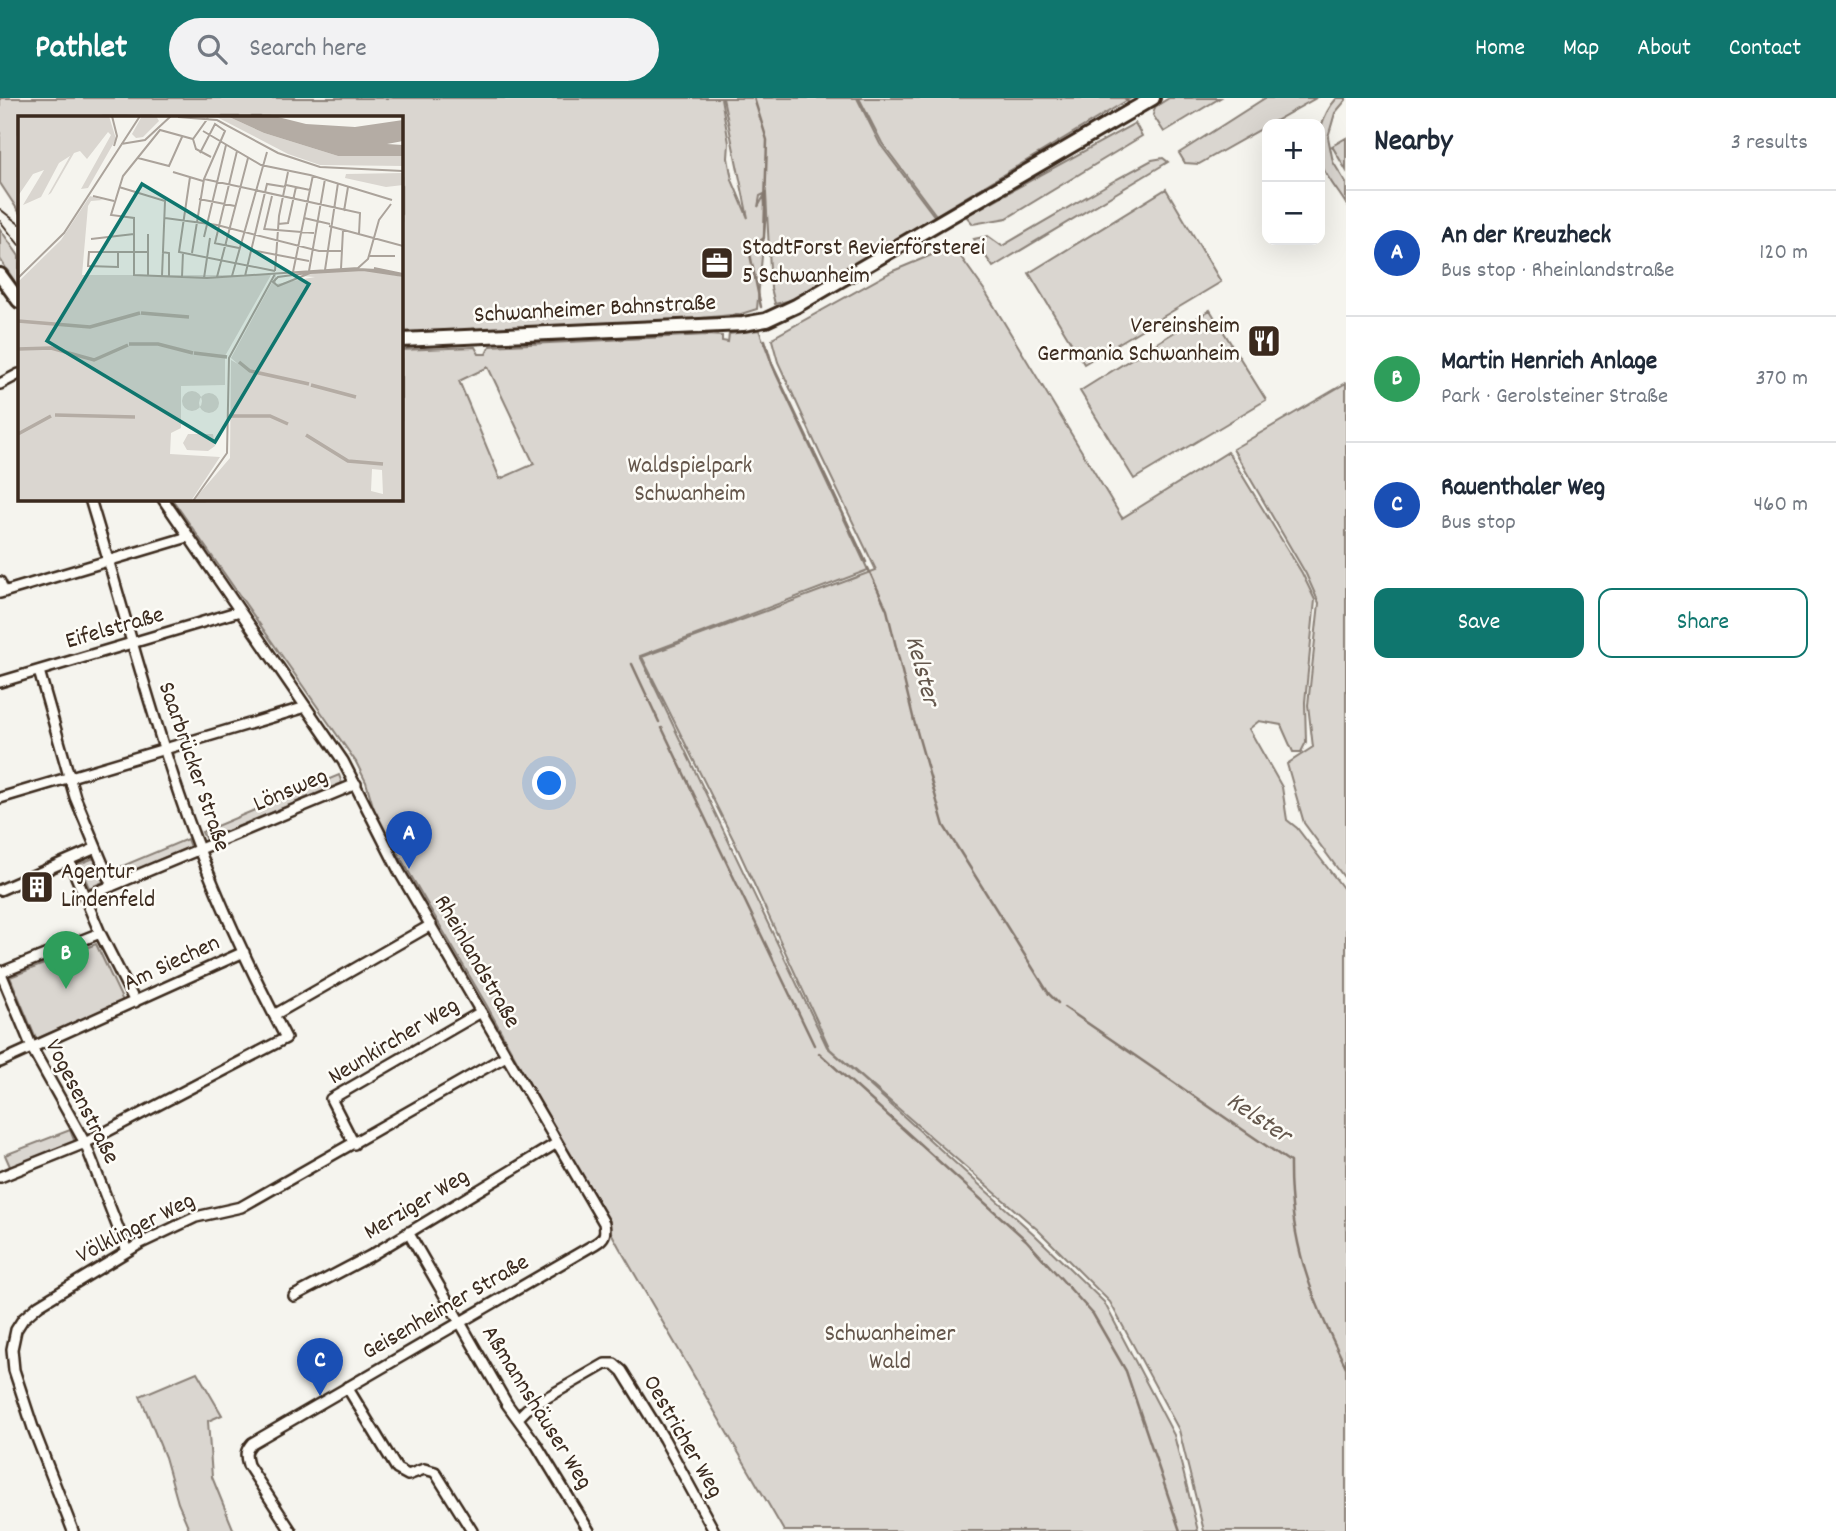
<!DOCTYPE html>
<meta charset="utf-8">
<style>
:root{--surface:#fff;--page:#f2f2f3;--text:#1f2937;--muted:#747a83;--line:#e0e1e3;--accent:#0f766e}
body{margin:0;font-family:Dekko,sans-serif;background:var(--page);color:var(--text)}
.controls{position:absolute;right:21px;top:21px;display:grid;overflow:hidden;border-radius:14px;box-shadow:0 7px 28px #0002}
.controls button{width:63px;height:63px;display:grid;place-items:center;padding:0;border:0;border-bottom:2px solid var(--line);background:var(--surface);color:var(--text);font:35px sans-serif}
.you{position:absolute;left:550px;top:686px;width:24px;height:24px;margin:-18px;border:5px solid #fff;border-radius:50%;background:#1a73e8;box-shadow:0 0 0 10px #1a73e833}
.badge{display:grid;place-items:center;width:46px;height:46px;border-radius:50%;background:var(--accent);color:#fff;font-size:23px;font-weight:700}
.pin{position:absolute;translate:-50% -58px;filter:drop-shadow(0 2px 4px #0008)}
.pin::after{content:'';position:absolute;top:37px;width:24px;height:21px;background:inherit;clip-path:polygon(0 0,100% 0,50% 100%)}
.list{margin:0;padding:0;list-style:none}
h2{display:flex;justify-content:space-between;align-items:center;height:91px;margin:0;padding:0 28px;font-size:30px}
h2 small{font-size:23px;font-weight:400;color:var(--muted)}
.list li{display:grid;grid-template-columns:46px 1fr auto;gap:21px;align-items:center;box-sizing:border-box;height:126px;padding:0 28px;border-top:2px solid var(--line)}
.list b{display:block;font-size:26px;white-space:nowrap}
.list p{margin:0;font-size:23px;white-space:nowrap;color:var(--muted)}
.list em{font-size:23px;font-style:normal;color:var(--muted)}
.actions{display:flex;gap:14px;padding:21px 28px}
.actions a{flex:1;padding:16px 0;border:2px solid var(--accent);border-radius:14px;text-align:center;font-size:24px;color:var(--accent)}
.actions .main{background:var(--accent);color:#fff}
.icon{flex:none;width:38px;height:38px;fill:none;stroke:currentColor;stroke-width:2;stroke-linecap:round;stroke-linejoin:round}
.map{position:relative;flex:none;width:1346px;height:1433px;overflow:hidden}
header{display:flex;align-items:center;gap:42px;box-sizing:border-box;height:98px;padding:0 35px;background:var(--accent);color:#fff}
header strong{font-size:33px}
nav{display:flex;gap:38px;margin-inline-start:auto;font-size:24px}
.search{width:490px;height:63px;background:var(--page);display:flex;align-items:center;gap:18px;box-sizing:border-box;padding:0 24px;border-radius:38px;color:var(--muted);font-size:26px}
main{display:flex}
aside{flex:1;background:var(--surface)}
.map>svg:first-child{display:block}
.green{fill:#dad6d0;stroke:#8a8077;stroke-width:2;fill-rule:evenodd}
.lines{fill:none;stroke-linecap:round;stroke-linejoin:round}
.stream{stroke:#84786e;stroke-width:2.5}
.street-casing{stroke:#3b2a1e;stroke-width:14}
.secondary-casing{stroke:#3b2a1e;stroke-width:18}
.street{stroke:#fdfcf7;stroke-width:9}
.secondary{stroke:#fdfcf7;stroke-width:12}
.tram{stroke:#3b2a1e;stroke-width:2}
.labels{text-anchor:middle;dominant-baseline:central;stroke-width:5;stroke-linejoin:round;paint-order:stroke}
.poi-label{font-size:24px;fill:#3b2a1e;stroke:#fdfcf7;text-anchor:start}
.street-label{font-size:24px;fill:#3b2a1e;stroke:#fdfcf7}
.park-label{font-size:24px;fill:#63554a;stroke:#fdfcf7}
.water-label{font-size:26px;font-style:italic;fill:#65584d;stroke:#fdfcf7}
.inset-river{fill:none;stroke:#b4aca4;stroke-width:3.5}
.inset-road{fill:none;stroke:#aba39b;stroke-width:2}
.view{fill:#0f766e;fill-opacity:0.15;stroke:#0f766e;stroke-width:3.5}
.inset-edge{fill:none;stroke:#3b2a1e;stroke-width:3.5}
</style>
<header>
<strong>Pathlet</strong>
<div class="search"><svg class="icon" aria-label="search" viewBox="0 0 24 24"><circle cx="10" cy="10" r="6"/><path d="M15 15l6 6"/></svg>Search here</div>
<nav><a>Home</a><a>Map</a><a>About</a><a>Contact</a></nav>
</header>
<main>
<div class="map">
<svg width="1346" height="1433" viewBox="0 0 1346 1433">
<rect width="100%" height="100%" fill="#f5f4ee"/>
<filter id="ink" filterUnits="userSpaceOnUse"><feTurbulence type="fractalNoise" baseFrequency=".0143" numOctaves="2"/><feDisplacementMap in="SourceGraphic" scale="14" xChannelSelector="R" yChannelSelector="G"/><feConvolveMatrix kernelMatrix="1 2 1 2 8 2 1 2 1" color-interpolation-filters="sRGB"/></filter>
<g filter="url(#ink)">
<path class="green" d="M0 0H721L729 45 728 60 732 82 748 120 723 0H857L880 46 935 119 791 202 775 206 771 190 766 95 760 98 758 109 764 98 766 116 757 211 741 216 692 221 401 235V19H19V114L0 85Z
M859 0H1131L936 117 882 45Z
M1169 0H1220L1164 34 1153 17 1155 9Z
M1265 0H1316L1199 66 1185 65 1179 55Z
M1337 0H1346V2L1335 15 1328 39 1333 64 1346 85V106C1339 94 1323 75 1320 63 1314 42 1323 15 1337 0Z
M1135 25 1142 38 1007 120 973 126 966 118Z
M1346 40V72L1332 48Z
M1163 60 1168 64 993 169 974 141 988 138 1002 148 1117 81 1152 62Z
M1166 91 1221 184 1084 266 1029 175Z
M0 131 19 158V190L0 161Z
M953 148 985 193 1122 420 1228 354 1302 475 1315 502 1305 604 1306 644 1301 654H1293L1281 627 1259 623 1249 631 1282 689 1287 722 1297 730 1346 794V1433H1204L1179 1332 1110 1204 1038 1132 830 951 735 745 642 559 876 472 821 358 778 264 772 242 774 239 893 173Z
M1210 212 1266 302 1134 381 1080 293Z
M759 232 776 276 868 472 640 558 827 949 1035 1137 1104 1204 1174 1337 1198 1433H784L619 1149 487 908 376 718 366 684 356 664 172 401H401V252L475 249 479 256H486L490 248 707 237 722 238V243L728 244 729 236ZM488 269 534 366 500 381 459 283Z
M1346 285V782L1304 725 1287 666 1313 649 1308 607 1319 505 1306 476 1233 351Z
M339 677 342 685 206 742 202 734Z
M187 741 190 749 116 780 113 772Z
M94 760 103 784 89 790 79 766Z
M96 846 123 903 36 941 10 879Z
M70 1032 76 1047 12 1073 5 1057Z
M197 1274 222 1317 208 1323 212 1379 234 1433H190L178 1405 165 1359 140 1298Z"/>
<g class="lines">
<path class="stream" d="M754 0 767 42 764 140 755 147
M1125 0 1129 6
M749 151 761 209
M765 242 772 266 866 464
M868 470 887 512 914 623 944 728 1049 896 1058 905
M632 566 659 624
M662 630 814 947
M1064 909 1290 1064C1289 1143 1311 1200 1346 1269
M819 955 1026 1142 1093 1216 1126 1273 1180 1433"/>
<defs>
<path id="street" d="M0 286 19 276
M163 401 343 663 400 775 604 1125C606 1136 605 1140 595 1146L252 1345C245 1353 245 1357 248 1367L291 1433
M0 484 4 494
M0 495 188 439
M39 573 75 699 112 788
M0 584 240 513
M0 700 306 609
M69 762 100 835 135 904
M0 792 96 750
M85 799 356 686
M0 873 33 952 85 1045 127 1153
M0 875 100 835
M274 917 431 827
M0 964 244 854
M354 1046 331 1001 481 914
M0 1079 85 1045 286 940C245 862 207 779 179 696 146 599 120 499 90 401
M408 1134 507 1306 536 1346 589 1433
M294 1198 370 1158 557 1045
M347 1289 397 1371 408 1377 424 1371 435 1374 472 1433
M518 1320 527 1311 605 1266H614L622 1273 664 1341 714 1433
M73 1433 33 1330 14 1272 12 1251 16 1232 23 1221 39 1207 141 1145 196 1119 241 1109 506 958"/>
<path id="secondary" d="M0 177 19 203
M401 242 743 226 766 222 796 208 1153 0"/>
</defs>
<use href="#street" class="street-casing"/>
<use href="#secondary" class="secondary-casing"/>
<use href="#street" class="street"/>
<use href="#secondary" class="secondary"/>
<path class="tram" d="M0 111 19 126
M0 123 19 147"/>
</g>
</g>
<defs>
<symbol id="office-square" viewBox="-11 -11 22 22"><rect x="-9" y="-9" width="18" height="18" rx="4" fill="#3b2a1e" stroke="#fdfcf7"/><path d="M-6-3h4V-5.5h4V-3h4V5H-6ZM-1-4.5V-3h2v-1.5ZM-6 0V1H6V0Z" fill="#fff"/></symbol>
<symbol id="restaurant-square" viewBox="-11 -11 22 22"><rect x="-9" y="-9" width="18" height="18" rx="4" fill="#3b2a1e" stroke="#fdfcf7"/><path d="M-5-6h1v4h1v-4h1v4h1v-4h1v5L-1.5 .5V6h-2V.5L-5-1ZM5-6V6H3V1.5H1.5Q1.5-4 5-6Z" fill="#fff"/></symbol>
<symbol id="building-square" viewBox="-11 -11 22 22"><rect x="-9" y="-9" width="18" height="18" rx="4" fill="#3b2a1e" stroke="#fdfcf7"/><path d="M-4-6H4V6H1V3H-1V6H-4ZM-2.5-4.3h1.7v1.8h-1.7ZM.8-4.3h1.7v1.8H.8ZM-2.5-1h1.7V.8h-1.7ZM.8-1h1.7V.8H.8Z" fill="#fff"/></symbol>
</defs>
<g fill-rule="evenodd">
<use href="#office-square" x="698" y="146" width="38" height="38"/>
<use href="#restaurant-square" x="1245" y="224" width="38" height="38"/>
<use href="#building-square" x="18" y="770" width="38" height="38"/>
</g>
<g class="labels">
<g class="poi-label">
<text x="742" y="151">StadtForst Revierförsterei<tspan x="742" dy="28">5 Schwanheim</tspan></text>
<text x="1240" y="229" text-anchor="end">Vereinsheim<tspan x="1240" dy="28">Germania Schwanheim</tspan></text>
<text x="61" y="775">Agentur<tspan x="61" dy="28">Lindenfeld</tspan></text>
</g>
<g class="street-label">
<text transform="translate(595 212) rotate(-3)">Schwanheimer Bahnstraße</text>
<text transform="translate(115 531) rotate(-16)">Eifelstraße</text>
<text transform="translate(193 669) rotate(71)">Saarbrücker Straße</text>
<text transform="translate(291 693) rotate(-23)">Lönsweg</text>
<text transform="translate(476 864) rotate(60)">Rheinlandstraße</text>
<text transform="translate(172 866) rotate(-25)">Am Siechen</text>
<text transform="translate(394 944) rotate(-31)">Neunkircher Weg</text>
<text transform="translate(81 1004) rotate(63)">Vogesenstraße</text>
<text transform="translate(417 1107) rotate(-31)">Merziger Weg</text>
<text transform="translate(136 1131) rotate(-27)">Völklinger Weg</text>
<text transform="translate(446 1210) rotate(-30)">Geisenheimer Straße</text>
<text transform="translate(536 1310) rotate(58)">Aßmannshäuser Weg</text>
<text transform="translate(682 1339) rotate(60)">Oestricher Weg</text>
</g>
<g class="park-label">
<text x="690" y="369">Waldspielpark<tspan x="690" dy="28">Schwanheim</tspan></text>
<text x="890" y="1237">Schwanheimer<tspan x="890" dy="28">Wald</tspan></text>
</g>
<g class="water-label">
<text transform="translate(921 573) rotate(75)">Kelster</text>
<text transform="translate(1258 1021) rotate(34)">Kelster</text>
</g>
</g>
<g transform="translate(18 18)">
<rect width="385" height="385" fill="#f5f4ee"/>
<path d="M0 0H91L98 23 70 72 63 73 93 19 90 16 69 43 62 35 56 37 33 77 30 79 52 40 41 47 23 81 5 89 26 54 15 58 0 80ZM124 0H138L141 5 125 21 118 22 114 18ZM197 0H209L246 17 320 40H385V50L302 49 270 38ZM385 57V69L368 71 327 62 328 58ZM72 80 85 84 73 85 70 90 64 159H253L207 240V269L163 270V312L153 317 152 338 202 341 173 385H0V166L43 124ZM348 154 385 161V385H175L212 342 213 244 220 248 213 242 258 159V168L297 161 282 160 297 157ZM354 353 364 354 365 378 353 375ZM164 285a10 10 0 1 1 20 0a10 10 0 1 1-20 0ZM181 287a10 10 0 1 1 20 0a10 10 0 1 1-20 0ZM170 318H195L197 330 190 335 169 334 165 327Z" fill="#dad6d0" fill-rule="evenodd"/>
<path d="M209 0H256L288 8 337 11 385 4V25L369 28 385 29V40H320L246 17Z" fill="#b4aca4"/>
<path class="inset-river" d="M123 197 171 201M0 205 72 211 122 197M111 228H140L175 237M0 233 33 232 76 244 110 229M176 237 209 241M221 246 232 255 291 268M293 269 338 281M37 299 117 301M213 300H252L270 308M0 318 33 300M288 319 330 345 365 348"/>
<path class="inset-road" d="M94 0 99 20 96 30M160 1 199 4 260 37 302 51 385 55M190 2 175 23 142 14 105 60 93 99 116 102V159L189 162 340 152 350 143 361 104 373 88M185 15 243 49 292 59 374 84M175 23 178 33 193 41M103 28 127 24 153 0M120 42 151 50 164 21M155 56 185 65M172 61 161 136 257 155M186 63 342 97 341 118M268 69 292 74M101 71 147 85 144 160M75 80 96 85M181 83 217 90M326 95 330 71M147 102 199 109 301 135H323M286 102 312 108M260 108 270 107 278 71M311 110 385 130M246 113 296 117M246 114 254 80M186 121 208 29M73 123 116 118M196 127 221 132M197 127 219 35M233 134 291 145M100 136V151L70 150 71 136H130M144 136 151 137V160M174 137 186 63 207 15 197 8 182 37M351 140H377M356 152 385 158M323 153 325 114M307 154 320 67M257 155 261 100 270 56M291 155 307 63M275 156 295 59M130 160V118M214 160 249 36M227 160 249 68 268 71M385 160 359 154 340 153 297 156 260 161 255 166 260 170 292 157 345 154 385 160M164 161 165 136M199 161 230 42M0 162 46 117 122 0M186 162 192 122M175 385 209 337 211 242 257 158"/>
<path class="view" d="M124 68 291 168 197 326 29 225Z"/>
<rect width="385" height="385" class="inset-edge"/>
</g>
</svg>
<div class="controls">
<button>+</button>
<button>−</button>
</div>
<div class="you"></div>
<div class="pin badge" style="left:409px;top:771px;background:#1a4fb4">A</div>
<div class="pin badge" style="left:66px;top:891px;background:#2e9e5b">B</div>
<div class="pin badge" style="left:320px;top:1298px;background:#1a4fb4">C</div>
</div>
<aside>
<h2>Nearby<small>3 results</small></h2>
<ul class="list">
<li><span class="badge" style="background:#1a4fb4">A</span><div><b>An der Kreuzheck</b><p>Bus stop · Rheinlandstraße</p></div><em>120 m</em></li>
<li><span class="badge" style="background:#2e9e5b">B</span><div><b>Martin Henrich Anlage</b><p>Park · Gerolsteiner Straße</p></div><em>370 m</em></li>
<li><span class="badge" style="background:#1a4fb4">C</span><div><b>Rauenthaler Weg</b><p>Bus stop</p></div><em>460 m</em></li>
</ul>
<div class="actions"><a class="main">Save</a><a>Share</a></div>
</aside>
</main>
